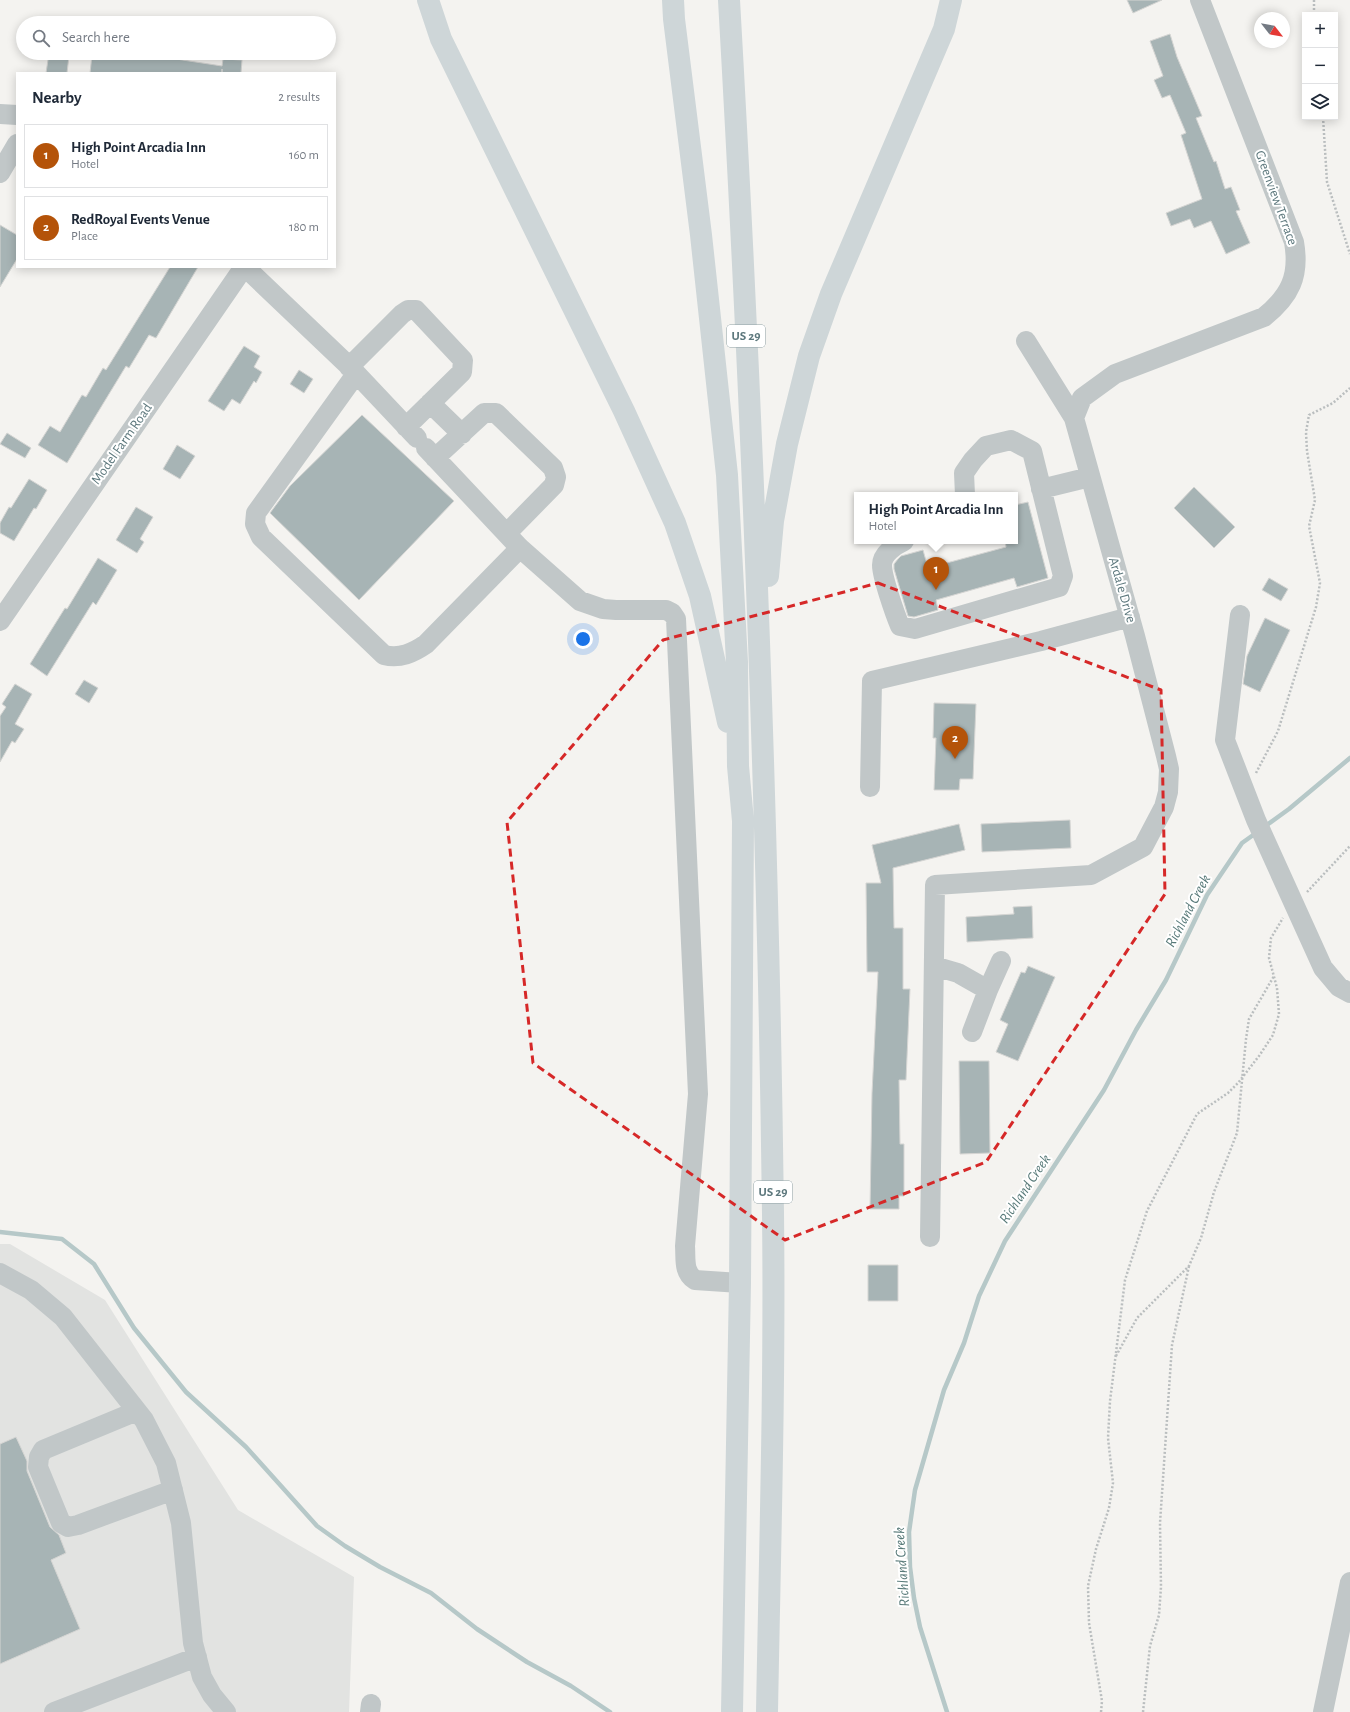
<!DOCTYPE html>
<meta charset="utf-8">
<style>
:root{--surface:#fff;--page:#f6f6f7;--text:#1f2937;--muted:#747a83;--line:#e0e1e3;--accent:#b45309}
body{margin:0;font-family:"Alegreya Sans",sans-serif;background:var(--page);color:var(--text)}
.controls{position:absolute;right:12px;top:12px;display:grid;overflow:hidden;border-radius:0px;box-shadow:0 2px 10px #0003}
.controls button{width:36px;height:36px;display:grid;place-items:center;padding:0;border:0;border-bottom:1px solid var(--line);background:var(--surface);color:var(--text);font:20px sans-serif}
.compass{position:absolute;left:1254px;top:12px;width:36px;height:36px;border-radius:50%;background:var(--surface);box-shadow:0 2px 10px #0003;rotate:121deg}
.you{position:absolute;left:583px;top:639px;width:14px;height:14px;margin:-10px;border:3px solid #fff;border-radius:50%;background:#1a73e8;box-shadow:0 0 0 6px #1a73e833}
.badge{display:grid;place-items:center;width:26px;height:26px;border-radius:50%;background:var(--accent);color:#fff;font-size:13px;font-weight:700}
.pin{position:absolute;translate:-50% -33px;filter:drop-shadow(0 1px 2px #0008)}
.pin::after{content:'';position:absolute;top:21px;width:14px;height:12px;background:inherit;clip-path:polygon(0 0,100% 0,50% 100%)}
.popup{position:absolute;left:854px;top:492px;width:164px;height:52px;box-sizing:border-box;display:grid;place-content:center;border-radius:0px;background:var(--surface);filter:drop-shadow(0 1px 3px #0005);font-size:13px;white-space:nowrap;color:var(--muted)}
.popup b{font-size:15px;color:var(--text)}
.popup::after{content:'';position:absolute;left:50%;top:100%;margin-left:-8px;border:8px solid transparent;border-top-color:var(--surface)}
.list{margin:0;padding:0;list-style:none}
h2{display:flex;justify-content:space-between;align-items:center;height:52px;margin:0;padding:0 16px;font-size:17px}
h2 small{font-size:13px;font-weight:400;color:var(--muted)}
.list li{display:grid;grid-template-columns:26px 1fr auto;gap:12px;align-items:center;box-sizing:border-box;height:64px;margin:0 8px 8px;padding:0 8px;border:1px solid var(--line);border-radius:0px}
.list b{display:block;font-size:15px;white-space:nowrap}
.list p{margin:0;font-size:13px;white-space:nowrap;color:var(--muted)}
.list em{font-size:13px;font-style:normal;color:var(--muted)}
.icon{flex:none;width:22px;height:22px;fill:none;stroke:currentColor;stroke-width:2;stroke-linecap:round;stroke-linejoin:round}
.map{position:relative;flex:none;width:1350px;height:1712px;overflow:hidden}
.search{position:absolute;background:var(--surface);box-shadow:0 2px 10px #0003;left:16px;top:16px;width:320px;height:44px;display:flex;align-items:center;gap:10px;box-sizing:border-box;padding:0 14px;border-radius:22px;color:var(--muted);font-size:15px}
.panel{position:absolute;background:var(--surface);box-shadow:0 2px 10px #0003;left:16px;top:72px;width:320px;height:196px;border-radius:0px}
.map>svg:first-child{display:block}
.built{fill:#e2e3e1}
.lines{fill:none;stroke-linecap:round;stroke-linejoin:round}
.stream{stroke:#b6c8c8;stroke-width:4.5}
.building{fill:#a7b4b5;stroke:#d5d5d3}
.path{stroke:#babebf;stroke-width:2.5;stroke-dasharray:2 2;stroke-linecap:butt}
.minor{stroke:#c1c7c8;stroke-width:20}
.highway{stroke:#ced6d8;stroke-width:22}
.marked{fill:none;stroke:#d62828;stroke-width:3;stroke-dasharray:8 5;stroke-linejoin:round}
.labels{text-anchor:middle;dominant-baseline:central;stroke-width:4;stroke-linejoin:round;paint-order:stroke}
.shield{fill:#fff;stroke:#8ea0a4;stroke-width:1}
.shield-label{font-size:13px;font-weight:bold;fill:#5d787d}
.street-label{font-size:14px;fill:#5d787d;stroke:#fff}
.water-label{font-size:15px;font-style:italic;fill:#587a79;stroke:#fff}
</style>
<div class="map">
<svg width="1350" height="1712" viewBox="0 0 1350 1712">
<rect width="100%" height="100%" fill="#f4f3f0"/>
<path class="built" d="M0 1244H10L105 1300 238 1510 354 1577 349 1712H0Z"/>
<g class="lines">
<path class="stream" d="M1264 827 1289 809 1350 758
M0 1232 62 1239 94 1264 134 1328 186 1392 246 1447 317 1526 345 1546 380 1567 431 1593 477 1629 527 1662 571 1686 610 1712
M947 1712 920 1627 914 1598 910 1567 909 1532 915 1490 944 1390 964 1343 979 1296 1005 1241 1104 1090 1136 1030 1166 980 1207 895 1242 843 1256 833"/>
</g>
<path class="building" d="M1127 0H1162L1133 13Z
M1170 34 1177 57 1202 116 1196 118 1214 162 1216 161 1225 189 1231 187 1240 210 1236 211 1250 243 1226 254 1211 221 1194 228 1190 219 1171 226 1166 213 1202 199 1181 135 1186 133 1170 95 1162 98 1154 80 1163 76 1150 41Z
M49 53 69 56 67 73H46Z
M151 53 176 55V59L222 66 223 59 242 60 241 73H222V69V73H90L92 55 151 58Z
M0 225 17 235V259L0 287Z
M170 267H198L156 338 149 335 129 368 126 366 67 463 38 445 50 426 60 432 82 395 86 397 103 368 106 370Z
M244 346 260 356 254 367 262 372 256 383 254 381 240 404 232 399 224 411 208 401Z
M299 370 313 379 304 393 290 384Z
M362 415 454 501 359 600 270 513 290 486Z
M7 433 31 448 25 458 0 444Z
M177 445 195 456 180 479 163 469Z
M29 479 47 490 36 509 34 508 14 541 0 533V523L9 507 11 508Z
M1194 487 1235 527 1214 548 1174 508Z
M1028 502 1048 578 1017 587 1014 578 936 600 938 610 914 617 908 616 894 569V564L898 559 901 556 923 550 928 568 1006 547 1005 541H1015V505Z
M136 507 153 517 140 539 144 542 137 553 116 540Z
M98 558 117 570 96 605 93 602 47 676 30 664 65 608 67 609Z
M1269 578 1288 589 1281 601 1262 590Z
M1265 618 1290 630 1260 692 1243 684 1247 656Z
M84 680 98 688 89 703 75 694Z
M15 684 32 694 15 724 24 729 15 743 12 741 0 762V716L6 707 2 704Z
M934 703 976 704 973 779H960L959 790H934L936 738H933Z
M1070 820 1071 848 982 852 981 824Z
M959 824 965 850 893 868 894 928H903V989H910L906 1080H899L900 1144H904V1196H899V1209H870L872 1093 878 972H867L866 883H881L872 845Z
M1032 906 1033 938 967 942 966 917 1014 914 1013 907Z
M1028 966 1055 977 1018 1061 996 1052 1008 1024 1000 1020 1021 972 1025 973Z
M959 1061H989L990 1153 960 1154Z
M868 1265H898V1301H868Z
M16 1437 27 1461V1471L50 1527 59 1535 66 1553 51 1560 80 1629 0 1664V1444Z"/>
<g class="lines">
<path class="path" d="M1314 0V15
M1323 117 1327 182 1350 254
M1256 773 1278 731 1316 607 1320 583 1309 526 1315 500 1307 451 1306 432 1309 415 1333 403 1350 388
M1307 892 1350 846
M1116 1356 1137 1318 1189 1266 1201 1238 1214 1192 1237 1133 1246 1039 1249 1019 1274 976
M1101 1712 1102 1701 1089 1623 1088 1586 1096 1549 1109 1508 1113 1483 1108 1438 1110 1401 1125 1280 1147 1211 1197 1114 1228 1093 1238 1083 1259 1056 1273 1035 1279 1014 1277 988 1269 958 1271 938 1283 918
M1143 1712 1150 1646 1159 1615 1161 1587 1160 1523 1172 1345 1189 1266"/>
<path class="minor" d="M0 114 17 115
M0 173 17 144
M245 267 351 368 417 438
M349 367 402 314 408 310H416L463 360 462 372 406 427
M356 374 256 513 255 524 261 537 384 655C400 659 413 653 426 644L520 548
M430 403 462 434
M1074 418 1082 398 1115 374 1264 317C1290 296 1300 276 1294 242L1200 0
M426 448 520 548 580 601 603 609 616 610H666L672 613 676 619 698 1094 685 1246C686 1259 683 1272 695 1280L740 1283
M435 458 484 413H496L553 468 556 477 554 485 507 533
M1041 489 1090 477
M904 541C895 545 882 554 882 565 882 577 895 614 900 626L915 629 1059 587 1063 576 1032 451 1011 440 986 446 973 460 964 473 965 495
M1240 615 1225 740 1256 820 1323 968 1339 987 1350 993
M0 621 244 267
M870 787 872 681 1041 641 1130 617
M934 966 958 973 988 990 972 1032
M988 990 1001 961
M930 1237 935 885 1091 875 1143 847 1164 807 1168 792 1169 769 1166 756 1135 636 1074 418 1026 341
M0 1273 31 1290 63 1317 144 1420 166 1463 181 1523 193 1643 202 1677 212 1695 226 1712
M137 1411 43 1450 39 1457 38 1467 61 1523 68 1527 78 1525 173 1490
M54 1712 197 1657
M370 1712 371 1704
M1323 1712 1350 1582"/>
<path class="highway" d="M428 0 441 39 624 411 675 523 700 596 728 722
M673 0 674 19 701 235 727 475 737 662 738 766 743 821 740 1283 732 1712
M729 0C752 404 768 808 773 1213 775 1379 770 1546 767 1712
M768 576 773 521 787 444 809 356 831 294 944 29 951 0"/>
</g>
<path class="marked" d="M878 583 1161 690 1165 894 986 1162 785 1240 533 1063 507 822 663 640Z"/>
<g class="labels">
<g class="shield">
<rect x="727" y="325" width="38" height="22" rx="3"/>
<rect x="754" y="1181" width="38" height="22" rx="3"/>
</g>
<g class="shield-label">
<text x="746" y="336">US 29</text>
<text x="773" y="1192">US 29</text>
</g>
<g class="street-label">
<text transform="translate(1276 198) rotate(70)">Greenview Terrace</text>
<text transform="translate(122 444) rotate(-55)">Model Farm Road</text>
<text transform="translate(1122 590) rotate(74)">Ardale Drive</text>
</g>
<g class="water-label">
<text transform="translate(1188 911) rotate(-62)">Richland Creek</text>
<text transform="translate(1025 1189) rotate(-56)">Richland Creek</text>
<text transform="translate(902 1567) rotate(-94)">Richland Creek</text>
</g>
</g>
</svg>
<div class="controls">
<button>+</button>
<button>−</button>
<button><svg class="icon" aria-label="layers" viewBox="0 0 24 24"><path d="M12 4l9 5-9 5-9-5zM3 14l9 5 9-5"/></svg></button>
</div>
<svg class="compass" viewBox="-18 -18 36 36"><path d="M0-13l5 13h-10z" fill="#e53935"/><path d="M0 13l5-13h-10z" fill="#747a83"/></svg>
<div class="you"></div>
<div class="pin badge" style="left:936px;top:590px">1</div>
<div class="popup"><b>High Point Arcadia Inn</b>Hotel</div>
<div class="pin badge" style="left:955px;top:759px">2</div>
<div class="search"><svg class="icon" aria-label="search" viewBox="0 0 24 24"><circle cx="10" cy="10" r="6"/><path d="M15 15l6 6"/></svg>Search here</div>
<section class="panel">
<h2>Nearby<small>2 results</small></h2>
<ul class="list">
<li><span class="badge">1</span><div><b>High Point Arcadia Inn</b><p>Hotel</p></div><em>160 m</em></li>
<li><span class="badge">2</span><div><b>RedRoyal Events Venue</b><p>Place</p></div><em>180 m</em></li>
</ul>
</section>
</div>
